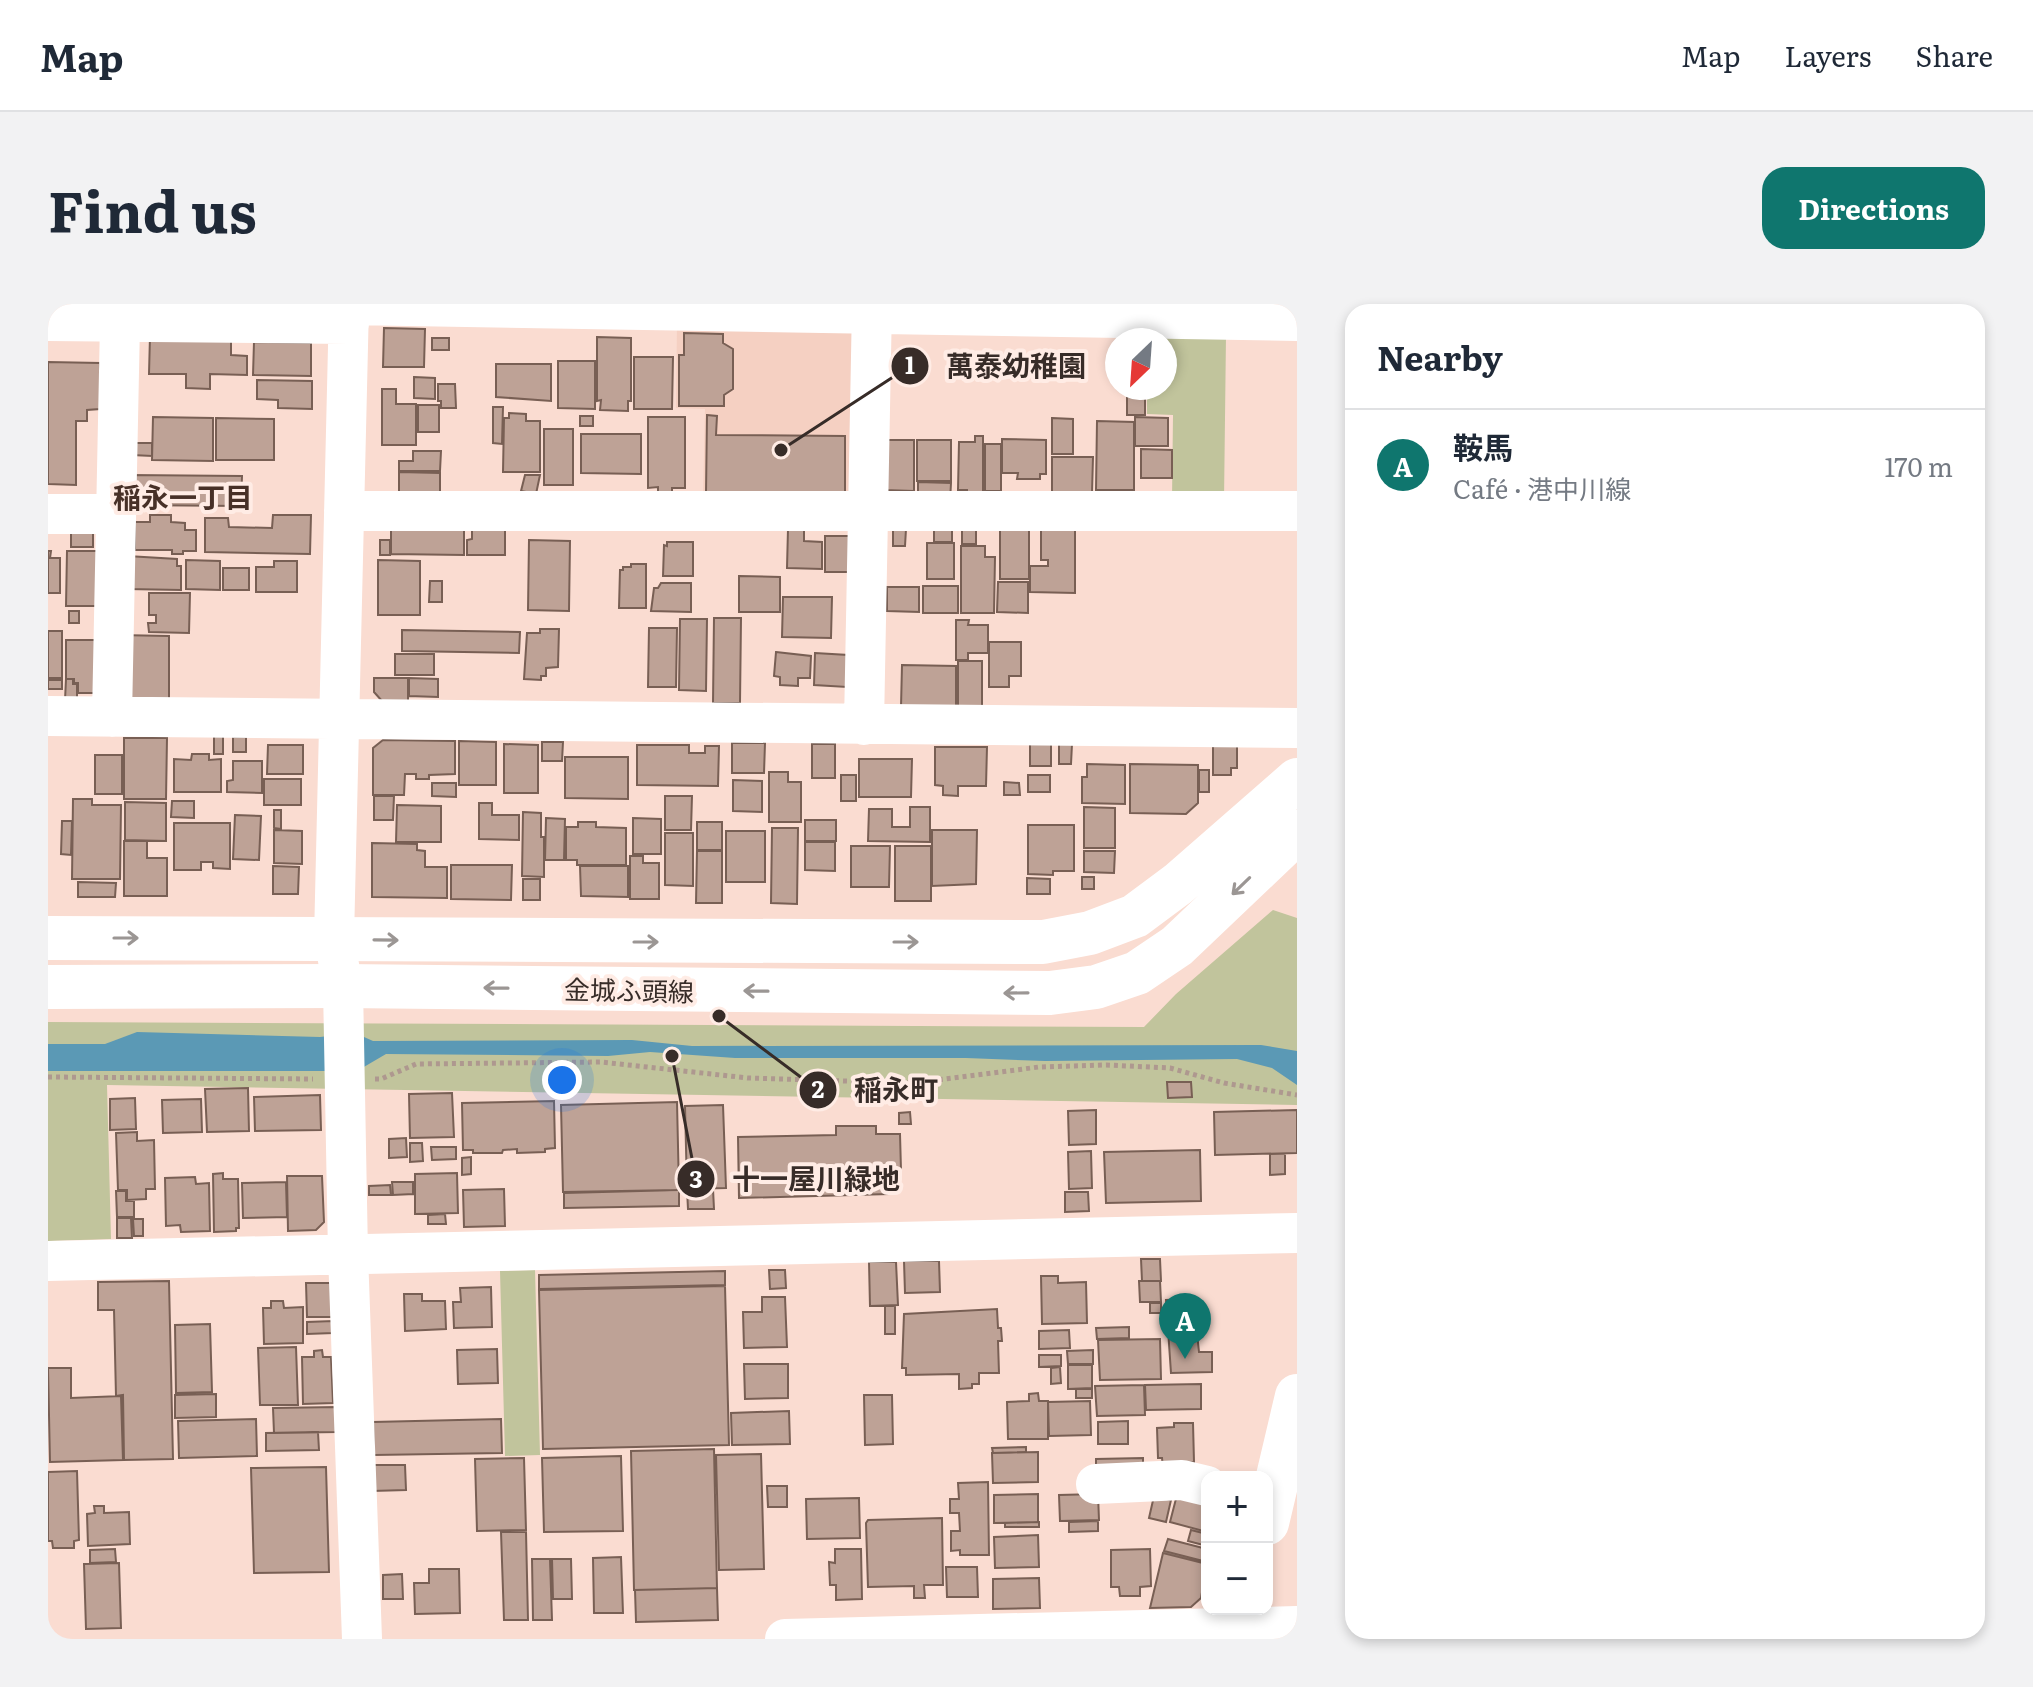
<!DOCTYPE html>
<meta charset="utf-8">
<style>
:root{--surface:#fff;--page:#f2f2f3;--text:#1f2937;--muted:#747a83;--line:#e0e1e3;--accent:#0f766e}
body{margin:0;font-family:Literata,"Noto Sans JP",serif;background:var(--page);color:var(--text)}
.controls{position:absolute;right:24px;bottom:24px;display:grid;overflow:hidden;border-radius:16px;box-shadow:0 4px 12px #0003}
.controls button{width:72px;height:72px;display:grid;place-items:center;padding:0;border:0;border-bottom:2px solid var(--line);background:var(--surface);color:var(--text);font:40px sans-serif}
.compass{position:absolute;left:1057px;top:24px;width:72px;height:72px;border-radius:50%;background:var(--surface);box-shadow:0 4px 12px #0003;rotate:205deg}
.you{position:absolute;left:514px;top:776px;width:28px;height:28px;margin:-20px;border:6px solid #fff;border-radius:50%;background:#1a73e8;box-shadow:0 0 0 12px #1a73e833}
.badge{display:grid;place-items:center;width:52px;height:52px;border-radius:50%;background:var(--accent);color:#fff;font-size:26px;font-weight:700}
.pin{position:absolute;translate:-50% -66px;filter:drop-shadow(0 2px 4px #0008)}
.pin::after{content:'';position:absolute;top:42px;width:28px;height:24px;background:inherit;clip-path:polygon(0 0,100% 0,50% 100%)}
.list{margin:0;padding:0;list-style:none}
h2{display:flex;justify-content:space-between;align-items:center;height:104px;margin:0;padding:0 32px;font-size:34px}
h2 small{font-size:26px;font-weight:400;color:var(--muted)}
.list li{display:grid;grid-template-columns:52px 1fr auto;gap:24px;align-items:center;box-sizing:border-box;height:112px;padding:0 32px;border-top:2px solid var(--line)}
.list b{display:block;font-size:30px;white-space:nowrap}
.list p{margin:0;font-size:26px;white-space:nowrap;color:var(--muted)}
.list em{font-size:26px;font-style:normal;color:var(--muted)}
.map{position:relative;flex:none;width:1249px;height:1335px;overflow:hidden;border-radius:24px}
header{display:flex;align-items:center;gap:48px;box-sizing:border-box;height:112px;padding:0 40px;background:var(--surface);border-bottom:2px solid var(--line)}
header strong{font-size:38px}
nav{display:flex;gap:44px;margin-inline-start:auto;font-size:28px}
.intro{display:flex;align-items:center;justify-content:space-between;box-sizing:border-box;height:192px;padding:0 48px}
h1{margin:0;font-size:56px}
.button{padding:20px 36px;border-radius:24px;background:var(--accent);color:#fff;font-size:28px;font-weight:700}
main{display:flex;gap:48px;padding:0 48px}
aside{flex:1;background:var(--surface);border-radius:24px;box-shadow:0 4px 12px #0003}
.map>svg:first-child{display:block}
.built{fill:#f5d0c2}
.green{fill:#c1c49c}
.water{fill:#5b99b5}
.building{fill:#bea296;stroke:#785f54;stroke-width:2}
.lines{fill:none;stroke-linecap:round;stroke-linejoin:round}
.path{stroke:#ae988f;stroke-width:5;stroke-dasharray:4 4;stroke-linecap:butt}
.minor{stroke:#fff;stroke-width:40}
.major{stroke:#fff;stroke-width:44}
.oneway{stroke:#9b9694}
.labels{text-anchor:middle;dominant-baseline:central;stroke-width:8;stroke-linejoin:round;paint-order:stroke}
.street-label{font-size:26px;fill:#372c28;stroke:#ffece5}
.neighbourhood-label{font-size:28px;font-weight:bold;fill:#473027;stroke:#ffece5}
.leader{fill:none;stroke:#372c28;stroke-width:3}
.callout-dot{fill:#372c28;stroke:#ffece5;stroke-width:3}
.mark-label{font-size:24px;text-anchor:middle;font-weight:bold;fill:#fff}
.callout-label{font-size:28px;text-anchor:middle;font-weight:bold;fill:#372c28;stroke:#ffece5;stroke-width:8;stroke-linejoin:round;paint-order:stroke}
</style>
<header>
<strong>Map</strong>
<nav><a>Map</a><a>Layers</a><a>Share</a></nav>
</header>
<div class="intro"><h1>Find us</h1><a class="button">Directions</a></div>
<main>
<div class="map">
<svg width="1249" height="1335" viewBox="0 0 1249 1335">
<rect width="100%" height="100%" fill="#fadcd1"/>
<path class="built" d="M629 18 812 29 809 187 655 195 657 105 628 104Z"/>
<path class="green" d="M1100 30 1178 32 1176 197 1124 195 1125 111 1099 110V84H1117V36H1100Z
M1225 606 1249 614V801L59 781 63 935 0 937V718L1096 723 1128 690Z
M487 966 492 1151 457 1152 452 967Z"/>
<path class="water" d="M89 728 272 733 307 729 325 737 584 736 644 742 1213 741 1249 747V781L1224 764 1189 755 997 757 918 754H687L602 748 560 752 338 750 309 767H0V740H57Z"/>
<path class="building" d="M336 24 377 25 376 63H335Z
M636 29 675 30V39L685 45V85L676 91V102H631V51H636Z
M102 32 183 33V51L199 52V71L162 70V85L138 84V70H101Z
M549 33 583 34V97H580V107L552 106 553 96 549 97Z
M384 34H401V46H384Z
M206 38 263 39V72L205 71Z
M586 53H625L624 105H586Z
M510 57H547V105L510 104Z
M0 58 52 59V105L39 106V117H28V181L0 180Z
M448 60H503V97L448 93Z
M366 73 387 74V95L366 94Z
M209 76 264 77V105L230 104V96L209 95Z
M390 80H407L408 104H393V97H390Z
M1079 84H1097V111H1079Z
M334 85H348V100H368V141H334Z
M370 101H391V128H370Z
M445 103H455L454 140 445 139Z
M461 109 478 110V117H492V168H455L456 114H461Z
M659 111 669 112 668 131 797 132V190L658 189Z
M532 112H545V122H532Z
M105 113 165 114V157L104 156Z
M600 113H637V184H624V190H610V183L600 184Z
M1087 113 1120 114V142H1087Z
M168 114 226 115V156H168Z
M1004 114 1025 115V150H1004Z
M1049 117 1086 118V186H1048Z
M496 125H525V181H496Z
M533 130H593V170L533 169Z
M927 132H935V191H919V186H910L911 138H927Z
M954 135 998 136V170H992V175H969L970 169H954Z
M836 136H866V187L836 186Z
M869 136H903V177H869Z
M84 139H104V152L84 151Z
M937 140H953V187H937Z
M1093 145 1124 146V174H1093Z
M365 147H393L392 167H351V157H365Z
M1004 153H1045L1044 189H1004Z
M351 168 392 169V191L351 190Z
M81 171 194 172 193 202 80 201Z
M477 171H492L488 190 473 187Z
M870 178 903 179 902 198 870 197Z
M102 211H123V218L137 219V226H148V247H135V250H124V246H87V218H102Z
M225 211H263L262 250 157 248V214H180L181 223 224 224Z
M914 222H928V240H914Z
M343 224 416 225V251L343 250Z
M886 224H904V238H886Z
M993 224 1027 225V289L982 288V262H1000V256H993Z
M23 225H45V243H23Z
M424 225H457V251H419V236L424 235Z
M740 225H756V237L774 238V265L739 264Z
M845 225H858L857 242H845Z
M952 225H981V275H952Z
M777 232H802V268H777Z
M332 236H342V251H332Z
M481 236 522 237 521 307 480 306Z
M619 238H645V272H615L616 241 619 242Z
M879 239H906V275H879Z
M913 242H937V253H947L946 309H913Z
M0 247H3L2 254H12V289H0Z
M19 247H50L49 302H18Z
M79 252 129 255V262H133V286L79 285Z
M138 256 172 257V286L138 285Z
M330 256 372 257V311H330Z
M226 257H249V288H208V263H226Z
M583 260H598V304H571L572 266H575V263H583Z
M175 264H201V286H175Z
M691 272 732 273V308H691Z
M382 277H394V298H381Z
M950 278H980V309L949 308Z
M613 279H643V308L603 307 606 284H610Z
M875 282H910V309H875Z
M839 283H871V308L839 307Z
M101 289H142L141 329 101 328 100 319H108V311H101Z
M735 293H784L783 334 734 333Z
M21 307H31V319H21Z
M666 314H693L692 399H665Z
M632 315H659L658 387 631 386Z
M908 316H921L920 321H940V349H920V356H908Z
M601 324H629L628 383H600Z
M492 325H511L510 363 498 364V372H493V376L476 375 479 329H492Z
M354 326 472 328 471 349 354 347Z
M0 327H14V374H0Z
M70 331 121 332V398L75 397Z
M18 336H49V389H30V379H26V375H18Z
M941 338H973V372H961V383H941Z
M728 348 763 352 762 374H750V382L732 381V373L726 372Z
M767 349 800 351 799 383 766 381Z
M347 350H386V371H347Z
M910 357H934V403H910Z
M854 361 908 362V404L853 403Z
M326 374H360V397H334L326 388Z
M361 374 390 375V393L361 392Z
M18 375H25V380H29V396H17Z
M0 376H14V385H0Z
M166 432H175V450H166Z
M185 433H198V448H185Z
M76 434H119L118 495H76Z
M335 436 407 437V470L381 471V475H368V470H357L356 491H325V444Z
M411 437 448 438V481H411Z
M494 438H515L514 457H494Z
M684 439H717L716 469H684Z
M982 439H1003V462H982Z
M456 440 490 441V489H456Z
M764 440H787V474H764Z
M1011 440H1024L1023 460H1011Z
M1165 440H1189V464H1183V471H1165Z
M220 441H255V470H219Z
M589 441H641V449H657V442H671L670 482 589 481Z
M887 443H939L938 482H910V492L895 491V482L887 481Z
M144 450H161V456L173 455V488H126V455L143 456Z
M47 451H74V490H47Z
M517 453H580V495L517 494Z
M811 455H864L863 493H811Z
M185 457H214V489L179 488V477L185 476Z
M1039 460 1077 461V500L1034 499V473H1039Z
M1082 460 1150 461V499L1138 510 1082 509Z
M1151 466H1161V488H1151Z
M721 468H740V478H753V518H721Z
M793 471H808V497H793Z
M980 471H1002V488H980Z
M216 475H253V501H216Z
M685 476 714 477V508L685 507Z
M956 478 971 479 972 491H956Z
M384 479H408V493L384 492Z
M326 492H346L345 516H326Z
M617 492H644L643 526H617Z
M25 495H44V501H73L72 575H24Z
M124 497H146V514L123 513Z
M77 498 118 499V537L77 536Z
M431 499H444V511H471V536L431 535Z
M349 501 393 502V538H348Z
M862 503H882V538L820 537 821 505H844V523H862Z
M1036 503 1067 504V544H1036Z
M226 506H233V525L226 524Z
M475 508 493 509V533H496V573L474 572Z
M187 511 213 512 211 556 185 555Z
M498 514 517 515 516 556H497Z
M585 514 613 515V550H585Z
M757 516H788V537H757Z
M14 517H24L23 551 13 550Z
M530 518H548V523L578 524V561H529V556H518V523H530Z
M649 518H674V546H649Z
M126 519H182V565L165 564V558H153V566H126Z
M980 521H1026V567H1005V571L980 570Z
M724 524H750L749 600 723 599Z
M226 526 254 527V560L226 559Z
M884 526H929L928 580 884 582Z
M678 527H717V578H678Z
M617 529H645V582L617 581Z
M76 537H99V554H119V592H76Z
M757 538H787V567L757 566Z
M324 539 369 540V546L377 547V563H399V594L324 593Z
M803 542H842L841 583H803Z
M847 542H883V597H847Z
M649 547H674V599H648Z
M1036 547H1067L1066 569 1036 568Z
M582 552H595V559H611V595H582Z
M403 561H464L463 596 403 595Z
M225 562 251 563 250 590H225Z
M532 562H580V593L533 592Z
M1034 573H1046V585H1034Z
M979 574 1002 575V590H979Z
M475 575H492V596H475Z
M30 578 68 579 67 593H30Z
M1119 778H1143L1144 793 1120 794Z
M200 784 201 827 159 828 157 785Z
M404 789 406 833 362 834 361 790Z
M272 791 273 826 207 827 206 793Z
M87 794 88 825 62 826V795Z
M153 795 154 828 115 829 114 796Z
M506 797 507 844 497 845V848L469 849V845L455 846 454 849H425V846H415L414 799Z
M629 798 631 886 515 888 513 801Z
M675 801 678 884 639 885 637 802Z
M1048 806V840L1021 841 1020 807Z
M1249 806V849L1167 851 1166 808Z
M862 808 863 820H851V809Z
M788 822H828V830H852L853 866H840L841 890 691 894 690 833 788 831Z
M89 828V837L106 836 107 885H98V895L79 896V886H70L68 829Z
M358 834 359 853 341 854V835Z
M362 839H374L375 857 362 858Z
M383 843H408V855L384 856Z
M1152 846 1153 897 1058 899 1056 848Z
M1043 847 1044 884 1021 885 1020 848Z
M1222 850H1237V870L1222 871Z
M423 853V870L414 871V854Z
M175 869V875H190L191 924H188V927L166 928 165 870Z
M409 869 410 909 367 910V870Z
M239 872H274L276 918 268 926 240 927Z
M147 873 148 880 161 879 162 927 133 928 132 921 118 922 117 874Z
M238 878 239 913 195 914 194 879Z
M344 878H365V890L345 891Z
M342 881 343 891H321V882Z
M456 885 457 922 416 923 415 886Z
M639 885H665L666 905H640Z
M631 886V902L516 904V889Z
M68 887H78V897H86V913H69Z
M1017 888H1040L1041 907 1017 908Z
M397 910 398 920H380V911Z
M69 914H83L84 934H69Z
M85 915H95V932H86Z
M1093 955H1112L1113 977H1094Z
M856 957H891L892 988 857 989Z
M821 958H848L850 1001 822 1002Z
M721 966H737L738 984 722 985Z
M677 967V981L491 985V971Z
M993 972H1010V979L1038 978 1039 1019 994 1020Z
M121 977 125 1155 76 1156 75 1091 68 1092 66 1006H50V978Z
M1091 977H1112L1113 998H1092Z
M258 979H284L285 1013H259Z
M677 982 681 1141 495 1145 491 986Z
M443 983 444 1023 406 1024 405 998H413L412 984Z
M356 990H374V997H397L398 1025 357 1027Z
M714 993H737L739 1043 696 1044 695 1008H714Z
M1147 995 1148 1004 1156 1005 1157 1018 1148 1020 1151 1048H1164V1068L1123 1069 1118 996Z
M223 997H235L236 1004 255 1003V1039L216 1040 215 1004H223Z
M1102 999H1113V1009H1102Z
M837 1002H847V1030H837Z
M949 1005 950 1024H953L954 1037H950L951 1069H931V1080H924V1084L911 1085V1070L858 1071V1064H854L856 1010Z
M285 1017V1029L259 1030V1018Z
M162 1020 164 1088 128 1089 127 1021Z
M1081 1023V1034L1049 1035 1048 1024Z
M1021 1026 1022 1044 991 1045V1027Z
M1112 1035 1113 1075 1052 1076 1050 1036Z
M248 1043 250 1101H212L210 1044Z
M449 1045 450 1079 410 1080 409 1046Z
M274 1046 275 1053H283L285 1099 255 1100 254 1053H266V1047Z
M1045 1046V1060H1020L1019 1047Z
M991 1051H1013V1062L991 1063Z
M696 1060H740V1094L697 1095Z
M1020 1061H1044V1084L1020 1085Z
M1012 1063 1013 1079 1003 1080V1064Z
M0 1064H23V1094L73 1092 75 1156 2 1158Z
M1153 1080V1105L1098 1106 1097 1081Z
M1096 1081 1097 1111 1049 1112 1047 1082Z
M1028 1085H1044V1094H1028Z
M990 1089 991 1097H1000V1135H960L959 1098 981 1097V1090Z
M168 1090V1113L127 1114V1091Z
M816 1091H844L845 1140 817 1141Z
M1042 1097 1043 1131 1001 1132 1000 1098Z
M289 1103V1128L226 1129 225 1104Z
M741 1107 742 1140 684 1141 683 1109Z
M208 1115 209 1152 131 1154 130 1117Z
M453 1115 454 1149 326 1151 325 1118Z
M1080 1117V1140H1050V1118Z
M1126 1119H1145L1146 1158 1115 1164 1114 1154H1110L1109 1124 1126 1123Z
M270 1128 271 1146 218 1147V1129Z
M978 1143V1148L945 1149 944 1144Z
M666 1145 669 1284 586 1286 583 1147Z
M990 1148V1178L945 1179 944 1149Z
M713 1150 716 1265 671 1266 668 1151Z
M573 1152 575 1227 496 1228 494 1154Z
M476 1154 478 1226 429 1227 427 1155Z
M1095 1154V1170H1048V1155Z
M323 1161H357L358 1186 324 1187Z
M278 1163 281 1268 206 1269 203 1164Z
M29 1167 31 1236 26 1237V1244H5L4 1237H0V1168Z
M940 1178 941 1251H912V1246L903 1247V1227H912L911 1209H902V1195H911L910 1179Z
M719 1182H739V1203H720Z
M1130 1187 1159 1190V1228L1122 1218Z
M990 1190V1218L946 1219V1191Z
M1050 1190 1051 1216 1012 1217 1011 1191Z
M1106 1192 1123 1196 1118 1218 1101 1214Z
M811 1194 812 1234 759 1235 758 1195Z
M46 1202H56V1209L81 1208 82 1240 40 1242 39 1210 47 1209Z
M894 1214 895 1281H876L877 1294H866V1282L820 1283 818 1219 820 1216Z
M1050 1217V1227L1021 1228V1218Z
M991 1218V1223H957V1219Z
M1143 1226 1159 1230V1242L1140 1237Z
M453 1228H478L480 1316H456Z
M990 1231 991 1263 947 1264 946 1233Z
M1120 1235 1159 1245V1258L1116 1247Z
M67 1245 68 1258 42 1259V1246Z
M787 1245H813L814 1295 788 1296V1281H782L781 1258 787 1259Z
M1102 1245 1103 1282 1092 1283V1292H1072L1071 1283H1063V1246Z
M1115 1249 1159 1260 1153 1294 1143 1303 1102 1304Z
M573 1253 575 1309H546L545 1254Z
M484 1255H502L504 1316H485Z
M504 1255H523L524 1295H505Z
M71 1259 73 1324 38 1325 36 1260Z
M898 1263H929L930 1293H899Z
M381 1265H411L412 1309 367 1310 366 1279H381Z
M354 1270 355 1295H335V1271Z
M991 1274 992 1304 945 1305V1275Z
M669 1284 670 1316 588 1318 587 1286Z"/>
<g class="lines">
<path class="path" d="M0 773 265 775
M327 775H333L368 760 553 758 700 774 865 779 991 763 1058 761 1122 764 1176 779 1249 791"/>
<path class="minor" d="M301 0 286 635 295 682 300 950 314 1335
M301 1 1249 17
M0 17 301 20
M296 207H1249
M0 210H68
M0 412 1249 424
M64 413 72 18
M816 421 824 0
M0 957 1249 929
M1048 1180 1134 1176 1159 1182
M737 1335 1249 1322"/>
<path class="major" d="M0 634 995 638 1042 629 1087 612 1130 580 1249 476
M0 683 295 682 1002 689 1048 683 1089 669 1129 642 1249 528
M1219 1219 1249 1092
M1191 1335 1199 1305"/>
</g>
<defs><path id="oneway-shaft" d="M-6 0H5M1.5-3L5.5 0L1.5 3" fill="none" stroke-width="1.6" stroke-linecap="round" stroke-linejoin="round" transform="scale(2)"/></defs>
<g class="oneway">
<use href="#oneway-shaft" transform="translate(1193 582) rotate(136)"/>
<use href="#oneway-shaft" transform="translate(78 634)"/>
<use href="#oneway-shaft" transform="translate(338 636) rotate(1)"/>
<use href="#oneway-shaft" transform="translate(598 638)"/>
<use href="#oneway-shaft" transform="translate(858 638)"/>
<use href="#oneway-shaft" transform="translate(448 684) rotate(-179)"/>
<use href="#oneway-shaft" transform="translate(708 687) rotate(-179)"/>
<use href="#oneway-shaft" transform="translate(968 689) rotate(179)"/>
</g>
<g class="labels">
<g class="street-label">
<text transform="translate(581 685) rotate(1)">金城ふ頭線</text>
</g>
<g class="neighbourhood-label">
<text x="135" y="192">稲永一丁目</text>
</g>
</g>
<path class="leader" d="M733 146L862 62M671 712L770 786M624 752L648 875"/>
<g class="callout-dot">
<circle cx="733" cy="146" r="8"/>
<circle cx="671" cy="712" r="8"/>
<circle cx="624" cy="752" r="8"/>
<circle cx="862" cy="62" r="20"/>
<circle cx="770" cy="786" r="20"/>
<circle cx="648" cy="875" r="20"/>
</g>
<g class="mark-label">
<text x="862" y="70">1</text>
<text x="770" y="794">2</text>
<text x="648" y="884">3</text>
</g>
<g class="callout-label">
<text x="968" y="72">萬泰幼稚園</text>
<text x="848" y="796">稲永町</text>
<text x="768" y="885">十一屋川緑地</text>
</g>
</svg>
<div class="controls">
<button>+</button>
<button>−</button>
</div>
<svg class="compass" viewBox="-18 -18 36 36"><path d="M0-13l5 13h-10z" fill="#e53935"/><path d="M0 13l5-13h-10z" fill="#747a83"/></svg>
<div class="you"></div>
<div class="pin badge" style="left:1137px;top:1055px">A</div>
</div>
<aside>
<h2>Nearby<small></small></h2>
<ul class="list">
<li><span class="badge">A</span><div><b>鞍馬</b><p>Café · 港中川線</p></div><em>170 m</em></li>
</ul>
</aside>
</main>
